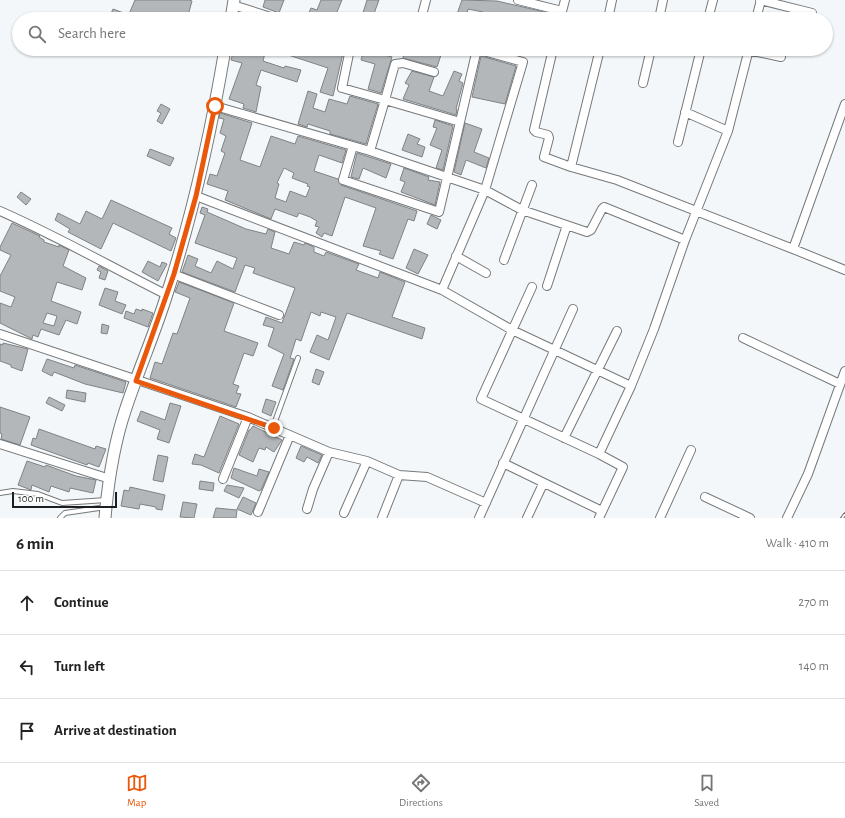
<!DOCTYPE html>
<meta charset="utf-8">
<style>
:root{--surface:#fff;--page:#f6f6f6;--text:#222;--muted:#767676;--line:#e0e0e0;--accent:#ea580c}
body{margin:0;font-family:"Alegreya Sans",sans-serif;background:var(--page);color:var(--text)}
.scale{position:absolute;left:12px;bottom:10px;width:105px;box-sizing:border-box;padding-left:4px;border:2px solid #1c1e1f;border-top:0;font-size:11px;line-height:14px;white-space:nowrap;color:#1c1e1f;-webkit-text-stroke:3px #fff;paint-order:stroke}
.stop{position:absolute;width:12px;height:12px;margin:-9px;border:3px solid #ea580c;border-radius:50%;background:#fff}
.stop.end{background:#ea580c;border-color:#fff;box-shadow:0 1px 4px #0008}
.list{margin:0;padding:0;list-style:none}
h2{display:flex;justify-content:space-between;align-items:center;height:52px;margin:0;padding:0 16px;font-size:17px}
h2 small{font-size:13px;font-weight:400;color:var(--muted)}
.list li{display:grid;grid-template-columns:26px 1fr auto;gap:12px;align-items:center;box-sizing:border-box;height:64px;padding:0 16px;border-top:1px solid var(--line)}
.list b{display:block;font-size:15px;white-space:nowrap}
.list em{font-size:13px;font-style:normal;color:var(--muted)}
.icon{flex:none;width:22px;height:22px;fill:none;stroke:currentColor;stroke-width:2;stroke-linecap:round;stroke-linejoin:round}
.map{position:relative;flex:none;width:845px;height:518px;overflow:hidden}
.search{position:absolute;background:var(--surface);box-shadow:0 1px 3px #0004;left:12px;right:12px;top:12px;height:44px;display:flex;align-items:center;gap:10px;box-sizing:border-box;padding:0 14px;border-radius:22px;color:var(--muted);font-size:15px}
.sheet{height:244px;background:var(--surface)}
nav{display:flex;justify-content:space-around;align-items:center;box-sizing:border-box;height:56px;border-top:1px solid var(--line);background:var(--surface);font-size:11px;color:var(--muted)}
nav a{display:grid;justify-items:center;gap:2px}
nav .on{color:var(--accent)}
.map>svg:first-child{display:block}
.building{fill:#b3b7b9;stroke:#7f8385;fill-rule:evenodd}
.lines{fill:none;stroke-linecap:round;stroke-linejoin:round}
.lane-casing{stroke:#75797b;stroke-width:6}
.street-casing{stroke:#75797b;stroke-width:10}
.secondary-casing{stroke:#75797b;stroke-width:13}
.lane{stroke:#fff;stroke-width:4}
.street{stroke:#fff;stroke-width:8}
.secondary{stroke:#fff;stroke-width:11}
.rail-casing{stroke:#4c4e50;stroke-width:3.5}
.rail{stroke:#fff;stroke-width:2;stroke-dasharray:6;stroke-linecap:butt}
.route{stroke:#ea580c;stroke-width:5}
</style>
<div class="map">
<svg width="845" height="518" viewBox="0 0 845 518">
<rect width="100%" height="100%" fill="#f3f7f9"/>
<path class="building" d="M135 0H189L192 1 187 19H142L129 14Z
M265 0H284L279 13 263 7Z
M321 0H342L334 19H312L307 17 311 8 317 10Z
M367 0H379L372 19 362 16Z
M462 0 497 1 553 14 552 19H481L483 12 468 9 466 17 457 14Z
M113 9 137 18V19H117L110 16Z
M239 13 259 19H238Z
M352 13 366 19H349Z
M234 49H266L263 61 284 68 285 66 301 70 297 82 261 70 256 85 261 87 256 112 243 108 244 104 229 99 242 63 231 60Z
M273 49H344L333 96 320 92 328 68 273 50Z
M364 49H378L377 53 392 57 381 93 368 89 375 64 361 60Z
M405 49H424L432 53H435L436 49H443L437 67 403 58Z
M501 49H523L521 56Z
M481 56 516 66 505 104 472 97Z
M412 71 434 77 429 91 443 96 454 71 462 74 459 81 463 83 456 109H457L456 115 403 99 409 85 405 83Z
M308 91 317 94 313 108 325 112 329 99 347 104 350 96 378 104 366 144 330 134V131L308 124 307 127 298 124Z
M161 104 170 109 162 124 157 121 161 113 157 111Z
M220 113 252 123 240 160 260 167 271 136 295 144 298 136 346 150 342 163 319 155 314 171 338 179 341 185 417 211 414 221 408 219 393 259 379 254 381 251 363 246 376 208 345 197 332 236 324 233 322 237 316 233 319 227 315 226 317 221 310 217 299 213 297 217 275 209 271 219 225 200 228 191 207 184 210 174 217 176 225 153 221 151 226 136 220 133 224 119 219 118ZM284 168 294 173 292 178 308 184 307 186 310 187 306 197 290 191 286 202 275 198 279 184 277 183Z
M435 120 453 126 443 170 436 168 442 150 430 145 437 128 433 127Z
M465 123 482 129 474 152 489 158 486 168 466 160 461 175 454 172Z
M408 134 420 139 417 144 425 147 422 157 402 150Z
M150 149 174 158 170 166 147 156Z
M357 153 391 164 386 178 363 168 359 179 351 177Z
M404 168 429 177 428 180 440 182 435 205 401 192 405 182 400 180Z
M21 192 31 199 26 205 17 197Z
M111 200 172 228 169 234 176 238 171 251 113 223 101 249 68 232 70 229 55 220 58 213 80 224 86 211 102 219Z
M202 207 208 209 207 212 246 229 266 234 268 229 275 232 271 248 289 254 294 242 304 245 305 243 314 247V252L324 256 326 252 359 264 356 270 378 278 380 272 405 282 392 317 425 328 422 339 347 313 329 360 310 352 317 335 328 340 336 317 321 312 320 316 311 312 301 341 296 339 290 358 294 359 283 390 272 386 284 354 268 346 274 328 263 325 266 317 282 323 295 288 253 273 255 268 245 265 235 292 182 272 188 255 198 259 195 266 211 273 217 261 233 269 237 258 195 243 205 215 200 213Z
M431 215 441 220 437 229 427 224Z
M12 223 40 236 39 237 44 240V242L59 247V245L69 250 63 266 86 278 82 290 57 282 51 301 81 312 77 324 66 320 59 335 41 329 38 337 33 335 32 339 0 323V303L11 307 15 297 0 291V276L11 255 0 250V247ZM47 313 57 316 54 326 43 323Z
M414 249 428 255 418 274 406 268Z
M148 261 160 267 162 262 167 264 158 281 142 272Z
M99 266 108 271 105 280 99 278 101 272 97 270Z
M179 282 234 303 224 331 258 343 253 356 244 353 233 384 239 386 236 393 241 394 236 407 150 378 155 362 162 364 173 333 177 334 190 298 175 292Z
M105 288 118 292 115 301 126 305 122 314 99 305Z
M136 309 142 311V309L153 313 148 327 124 318 126 311 134 314Z
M102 324 109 326 107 334 101 333Z
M3 343 28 349 22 371 11 367V365L0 361V344L3 345Z
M47 359 74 368 75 365 126 382 123 393 85 384 54 372 52 376 42 371Z
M316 369 324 372 319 385 312 382Z
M67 390 86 393 85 402 66 398Z
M49 397 65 405 62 411 46 403Z
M266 399 276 402 271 416 262 412Z
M170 403 181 406 169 443 157 439 160 430 137 421 141 411 165 420Z
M0 407 30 417 20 445 1 439 2 434 0 433Z
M220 416 239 424 219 473 201 465 192 464 195 454 204 457Z
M253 426 282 440 274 452 266 447 265 450 259 448 253 462 239 455 249 430H250Z
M39 429 95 449 96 446 106 449 99 467 88 463 87 465 31 445 33 438 36 439Z
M301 446 322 455 318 463 307 457 304 462 296 458Z
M158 455 168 457 163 482 153 480Z
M27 461 45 467 46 465 76 476 96 480 93 493 70 488 69 492 51 486 49 492 32 485 31 490 18 485Z
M234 468 257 476 259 469 269 472 261 490 259 491 231 478Z
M200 481 214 483 213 491 199 489Z
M227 485 244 488 239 498 224 491Z
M130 487 165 495 162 510 156 509V507L140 504 139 509 121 506 124 490 129 491Z
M243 497 256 503 251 515 237 509Z
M183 502 197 504 194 518 180 517Z
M216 508 237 510 236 518H213Z"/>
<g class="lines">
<defs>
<path id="lane" d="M273 427 298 358
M0 493 13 491 38 494 62 503 106 500
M60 518 65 513 106 507"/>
<path id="street" d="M518 0 562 11
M760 0 812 13
M233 5 277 19
M421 19 426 0
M560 19 565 0
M608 19 612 0
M659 19 663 0
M708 19 713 0
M756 19 761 0
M350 49 342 88 385 100 370 151
M553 49 534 130 536 132 548 135 549 138 544 157 571 167 600 49
M748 50 781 57
M434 72 403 63 395 64 385 100 460 122
M643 83 651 49
M845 104 793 249 845 270
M215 106 370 151 485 190 522 210 587 232 591 230 602 209 604 207 685 240 728 131 749 49
M685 112 728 131
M678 142 701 49
M353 146 343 180 439 212 477 49
M571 167 617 180 793 249
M196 196 442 290 485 190 523 62 476 49
M0 211C57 236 111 267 167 295
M456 256 486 273
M504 260 532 185
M173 274 279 315
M547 286 567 225
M532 287 481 399 599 454 631 386
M442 290 512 330 631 386 654 329 685 240
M0 334 248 417 329 452 367 461 399 475 427 477 486 503
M743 338 840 384
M564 438 617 331
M0 444 110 479
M599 454 623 467 599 518
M503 463 602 511
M223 479 248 417
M705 497 750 518
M307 509 313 489 329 452
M258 512 290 435
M344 513 367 461
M382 518 399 475
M479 518 573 309
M527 518 543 484
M660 518 691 450
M787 518 808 474 845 371"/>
<path id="secondary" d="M231 19 234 0
M105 518C108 483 114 444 125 411 138 371 155 333 167 294 193 214 211 132 225 49"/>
</defs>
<use href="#lane" class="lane-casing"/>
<use href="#street" class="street-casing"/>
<use href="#secondary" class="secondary-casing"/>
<use href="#lane" class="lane"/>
<use href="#street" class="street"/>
<use href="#secondary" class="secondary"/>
<defs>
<path id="rail" d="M842 518 845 514"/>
</defs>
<use href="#rail" class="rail-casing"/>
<use href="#rail" class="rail"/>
</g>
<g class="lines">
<path class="route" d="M215 106 196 196 174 274 136 381 274 428"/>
</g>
</svg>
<div class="scale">100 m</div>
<div class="stop" style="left:215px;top:106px"></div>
<div class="stop end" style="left:274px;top:428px"></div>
<div class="search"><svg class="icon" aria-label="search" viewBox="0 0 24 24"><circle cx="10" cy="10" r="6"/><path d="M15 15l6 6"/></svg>Search here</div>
</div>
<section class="sheet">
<h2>6 min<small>Walk · 410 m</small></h2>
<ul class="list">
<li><svg class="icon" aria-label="ahead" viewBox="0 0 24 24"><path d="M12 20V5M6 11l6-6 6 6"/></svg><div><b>Continue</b></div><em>270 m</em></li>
<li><svg class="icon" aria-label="left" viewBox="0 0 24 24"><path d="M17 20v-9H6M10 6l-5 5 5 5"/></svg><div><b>Turn left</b></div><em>140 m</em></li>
<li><svg class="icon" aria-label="arrive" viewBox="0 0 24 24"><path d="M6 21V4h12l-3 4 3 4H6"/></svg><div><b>Arrive at destination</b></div></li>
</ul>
</section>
<nav>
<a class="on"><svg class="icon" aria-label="map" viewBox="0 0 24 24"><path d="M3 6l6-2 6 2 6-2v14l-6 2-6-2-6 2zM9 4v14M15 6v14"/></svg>Map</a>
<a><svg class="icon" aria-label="directions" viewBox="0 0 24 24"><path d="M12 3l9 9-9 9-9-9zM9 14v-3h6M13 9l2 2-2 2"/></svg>Directions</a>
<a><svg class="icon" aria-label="saved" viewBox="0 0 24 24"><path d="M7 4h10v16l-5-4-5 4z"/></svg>Saved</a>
</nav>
